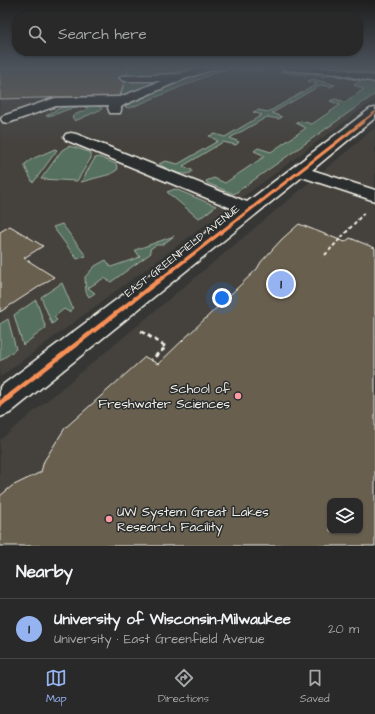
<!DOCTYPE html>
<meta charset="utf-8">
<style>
:root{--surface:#282928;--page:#343534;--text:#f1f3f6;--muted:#a5a6a8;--line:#444545;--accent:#95b2f1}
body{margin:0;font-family:"Architects Daughter",sans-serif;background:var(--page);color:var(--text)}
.controls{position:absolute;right:12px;bottom:12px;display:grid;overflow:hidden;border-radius:8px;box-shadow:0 1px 3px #0004}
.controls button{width:36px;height:36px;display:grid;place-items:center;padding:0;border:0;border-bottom:1px solid var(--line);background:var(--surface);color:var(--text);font:20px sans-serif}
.you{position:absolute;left:222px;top:298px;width:14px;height:14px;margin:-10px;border:3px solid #fff;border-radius:50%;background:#1a73e8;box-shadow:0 0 0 6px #1a73e833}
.badge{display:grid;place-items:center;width:26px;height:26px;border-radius:50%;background:var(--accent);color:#111;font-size:13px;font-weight:700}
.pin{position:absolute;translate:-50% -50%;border:2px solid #fff;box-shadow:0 1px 4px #0006}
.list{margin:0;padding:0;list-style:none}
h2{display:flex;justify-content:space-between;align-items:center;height:52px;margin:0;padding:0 16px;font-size:17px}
h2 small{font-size:13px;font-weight:400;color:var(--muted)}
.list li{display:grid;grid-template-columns:26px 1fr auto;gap:12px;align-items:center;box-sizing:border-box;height:60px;padding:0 16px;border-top:1px solid var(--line)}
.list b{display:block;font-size:15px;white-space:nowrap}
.list p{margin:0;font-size:13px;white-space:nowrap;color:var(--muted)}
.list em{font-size:13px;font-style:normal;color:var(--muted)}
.icon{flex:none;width:22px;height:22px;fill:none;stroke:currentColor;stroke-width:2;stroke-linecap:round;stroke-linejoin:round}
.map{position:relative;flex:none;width:375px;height:546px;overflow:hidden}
.search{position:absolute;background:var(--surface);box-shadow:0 1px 3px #0004;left:12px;right:12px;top:12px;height:44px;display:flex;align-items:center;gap:10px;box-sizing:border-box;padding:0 14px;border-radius:16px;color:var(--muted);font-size:15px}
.sheet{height:112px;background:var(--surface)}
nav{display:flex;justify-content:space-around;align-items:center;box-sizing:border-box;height:56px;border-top:1px solid var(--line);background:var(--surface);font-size:11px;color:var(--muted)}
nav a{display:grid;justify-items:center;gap:2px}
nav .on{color:var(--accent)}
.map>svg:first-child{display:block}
.built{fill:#45433d;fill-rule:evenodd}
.green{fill:#546f5e;stroke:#a4b0a3}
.building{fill:#675e4f;stroke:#f4f1e8;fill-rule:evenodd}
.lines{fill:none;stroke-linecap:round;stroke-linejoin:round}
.minor-casing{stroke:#f4f1e8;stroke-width:3}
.path-far1{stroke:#f4f1e8;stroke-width:2;stroke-dasharray:3.5 2.5;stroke-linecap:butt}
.path{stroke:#f4f1e8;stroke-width:3;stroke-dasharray:4.5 3.5;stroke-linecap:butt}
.minor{fill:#2a2d2e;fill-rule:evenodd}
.cycleway-far4-casing{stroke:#2a2d2e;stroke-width:3.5}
.cycleway-far3-casing{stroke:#2a2d2e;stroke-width:4.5}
.cycleway-far2-casing{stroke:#2a2d2e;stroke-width:5.5}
.cycleway-far1-casing{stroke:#2a2d2e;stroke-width:7}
.cycleway-casing{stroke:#2a2d2e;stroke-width:8}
.cycleway-far4{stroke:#f78f57;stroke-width:2}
.cycleway-far3{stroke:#f78f57;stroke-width:3}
.cycleway-far2{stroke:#f78f57;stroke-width:3.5}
.cycleway-far1{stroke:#f78f57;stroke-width:4.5}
.cycleway{stroke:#f78f57;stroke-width:6}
.poi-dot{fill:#ff9aa2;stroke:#2a2d2e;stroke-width:1.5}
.labels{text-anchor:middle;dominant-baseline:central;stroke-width:3;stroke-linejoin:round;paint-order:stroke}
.street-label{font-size:11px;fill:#f4f1e8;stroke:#2a2d2e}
.near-poi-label{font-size:13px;fill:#f4f1e8;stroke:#2a2d2e;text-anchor:end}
</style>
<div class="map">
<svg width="375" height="546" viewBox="0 0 375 546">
<rect width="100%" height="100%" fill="#363735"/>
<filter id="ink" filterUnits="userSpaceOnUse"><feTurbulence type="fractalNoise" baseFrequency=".025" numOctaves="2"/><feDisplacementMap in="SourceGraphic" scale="8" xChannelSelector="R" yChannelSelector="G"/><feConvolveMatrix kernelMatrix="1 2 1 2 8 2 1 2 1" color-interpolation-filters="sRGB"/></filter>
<g filter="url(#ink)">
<path class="built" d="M0 67H375V99L0 377Z
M375 128V546H0V440ZM330 501H360V531H330Z"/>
<path class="green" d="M128 67H193L165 75H126Z
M329 67 375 68V76Z
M237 68 263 70 260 71 230 69 219 71 130 108 125 107 127 104 203 72 215 70Z
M286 70 333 73 375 82V94L234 194 207 183 206 181 214 178 225 183 265 156 254 151 258 148 271 152 306 128 296 123 301 121 312 124 340 105 330 101 335 99 345 102 364 89 354 85 360 81 330 74 324 77 280 72Z
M313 79 335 85 330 87 321 85 272 113 282 117 279 119 267 117 230 138 239 142 236 145 223 142 183 166 192 170V172C184 178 167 169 159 164L165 161 178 164 218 141 209 136 215 134 225 137 262 115 253 112 258 110 268 112 317 84 308 81Z
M125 81H157L159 82 120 98Z
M94 105 101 107 102 109 75 121 72 117C77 112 85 112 88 108 73 103 61 115 46 116 59 105 78 105 94 105Z
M69 146 77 148 91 153V158L77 181 41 179 62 150Z
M55 149 57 150 33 183 25 167V164L32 159Z
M99 157 116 164 118 169 111 174 81 182 95 158Z
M175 189 216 206 203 216 198 218 167 192Z
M62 224 86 256 77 259 53 227Z
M174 236 162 245H156L150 249 151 253 111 282 104 278 88 288 95 293 89 297 86 292 85 277 95 266 106 260 111 267 140 257 135 250Z
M62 283 73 309 69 312 64 309 54 317 57 320 52 324 41 297Z
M36 300 46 328 23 345 14 315Z
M8 319 16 349 0 361V324Z"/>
<path class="building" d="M0 67H129L127 74 121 75 118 78 124 82 120 96 0 99Z
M299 224 345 242 350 238 375 248V546H0V496L12 486 41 472 44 461 65 428 145 357 158 364 257 269 261 262 282 239ZM330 501H360V531H330Z
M10 226 43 246 24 258 54 277 0 312V232Z"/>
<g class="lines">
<defs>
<path id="minor" d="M199 67H215L214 69 184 79 126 104 121 107V110L120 113H110L108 108 109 105 56 106 8 123 3 122 1 119 3 116 55 98 120 97 161 81H126L122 80 120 78 122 76 179 74Z
M281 67 338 68 375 76V82L338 74 286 70Z
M375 108V118L312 170 375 190V201L302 177 10 413 0 417V387L236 210 66 140 64 137 66 134 71 133 76 134 247 202 370 109Z"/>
</defs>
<use href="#minor" class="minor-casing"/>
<path class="path-far1" d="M325 255 365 212"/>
<path class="path" d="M141 331 166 347 151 360"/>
<use href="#minor" class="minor"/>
<defs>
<path id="cycleway-far4" d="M362 122 375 112"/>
<path id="cycleway-far3" d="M273 192 364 121"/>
<path id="cycleway-far2" d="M157 282 274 191"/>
<path id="cycleway-far1" d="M8 397 158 281"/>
<path id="cycleway" d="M0 404 10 396"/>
</defs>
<use href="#cycleway-far4" class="cycleway-far4-casing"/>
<use href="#cycleway-far3" class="cycleway-far3-casing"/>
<use href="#cycleway-far2" class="cycleway-far2-casing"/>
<use href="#cycleway-far1" class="cycleway-far1-casing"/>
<use href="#cycleway" class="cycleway-casing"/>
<use href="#cycleway-far4" class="cycleway-far4"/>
<use href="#cycleway-far3" class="cycleway-far3"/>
<use href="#cycleway-far2" class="cycleway-far2"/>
<use href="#cycleway-far1" class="cycleway-far1"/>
<use href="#cycleway" class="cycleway"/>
</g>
</g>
<linearGradient id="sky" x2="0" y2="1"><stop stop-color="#1e1e1d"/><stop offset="0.47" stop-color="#4c535c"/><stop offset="1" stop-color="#4c535c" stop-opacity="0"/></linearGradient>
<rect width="375" height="144" fill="url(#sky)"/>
<g class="poi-dot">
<circle cx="238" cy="396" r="4"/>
<circle cx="109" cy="519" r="4"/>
</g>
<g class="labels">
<g class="street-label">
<text transform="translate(182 251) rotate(-38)">EAST GREENFIELD AVENUE</text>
</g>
<g class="near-poi-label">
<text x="230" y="389">School of<tspan x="230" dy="15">Freshwater Sciences</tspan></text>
<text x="117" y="512" text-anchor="start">UW System Great Lakes<tspan x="117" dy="15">Research Facility</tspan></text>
</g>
</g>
</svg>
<div class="controls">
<button><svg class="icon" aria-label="layers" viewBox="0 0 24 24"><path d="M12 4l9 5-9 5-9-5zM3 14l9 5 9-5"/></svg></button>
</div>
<div class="you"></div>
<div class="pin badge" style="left:281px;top:284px">1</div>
<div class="search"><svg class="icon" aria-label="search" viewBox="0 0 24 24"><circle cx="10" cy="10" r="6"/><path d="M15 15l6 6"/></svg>Search here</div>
</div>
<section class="sheet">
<h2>Nearby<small></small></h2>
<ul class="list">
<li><span class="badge">1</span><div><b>University of Wisconsin-Milwaukee</b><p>University · East Greenfield Avenue</p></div><em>20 m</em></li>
</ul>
</section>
<nav>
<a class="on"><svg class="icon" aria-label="map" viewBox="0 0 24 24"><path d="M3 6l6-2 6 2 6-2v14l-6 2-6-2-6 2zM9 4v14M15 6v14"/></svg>Map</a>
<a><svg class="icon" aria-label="directions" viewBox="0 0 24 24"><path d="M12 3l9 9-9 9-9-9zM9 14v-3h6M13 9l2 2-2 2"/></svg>Directions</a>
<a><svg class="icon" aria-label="saved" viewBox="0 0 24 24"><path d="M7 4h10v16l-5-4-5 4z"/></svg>Saved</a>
</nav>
